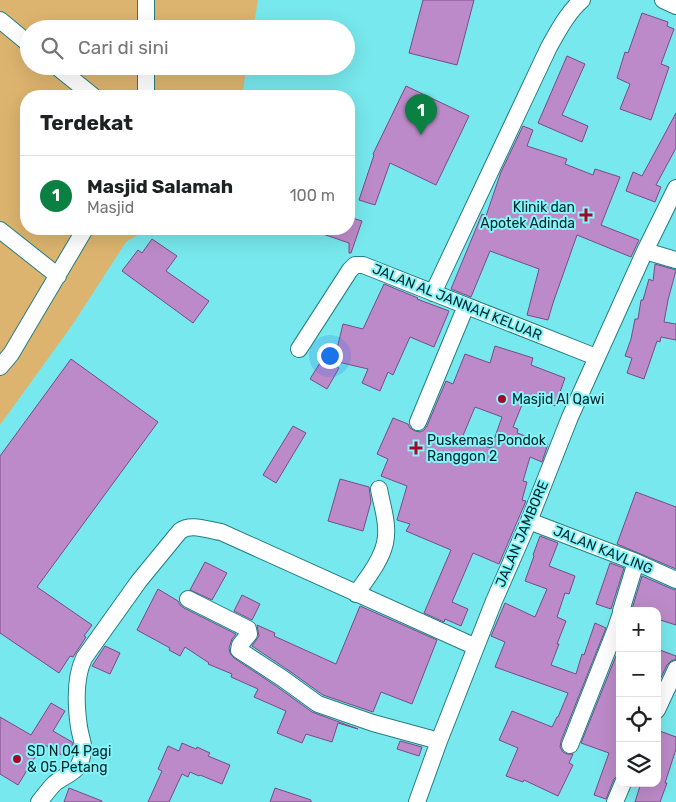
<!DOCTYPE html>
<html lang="id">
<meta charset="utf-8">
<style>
:root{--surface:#fff;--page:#f6f6f6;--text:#202124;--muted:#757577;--line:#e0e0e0;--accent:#0b8043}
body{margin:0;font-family:Rubik,sans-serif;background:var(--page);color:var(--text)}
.controls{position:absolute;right:15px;bottom:15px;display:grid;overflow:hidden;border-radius:10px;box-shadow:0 5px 20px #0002}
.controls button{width:45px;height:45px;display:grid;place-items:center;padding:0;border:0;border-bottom:1px solid var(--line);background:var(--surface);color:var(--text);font:25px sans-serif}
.you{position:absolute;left:329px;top:355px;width:18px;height:18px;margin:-12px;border:4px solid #fff;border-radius:50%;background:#1a73e8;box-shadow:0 0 0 8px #1a73e833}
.badge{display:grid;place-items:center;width:32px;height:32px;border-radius:50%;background:var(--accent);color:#fff;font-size:16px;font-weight:700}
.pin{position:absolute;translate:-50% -41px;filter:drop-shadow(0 1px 2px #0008)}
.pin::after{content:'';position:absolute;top:26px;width:18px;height:15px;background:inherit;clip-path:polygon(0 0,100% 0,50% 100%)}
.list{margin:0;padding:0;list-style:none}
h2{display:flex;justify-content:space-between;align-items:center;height:65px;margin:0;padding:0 20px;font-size:21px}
h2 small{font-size:16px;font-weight:400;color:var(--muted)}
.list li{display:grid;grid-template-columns:32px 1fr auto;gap:15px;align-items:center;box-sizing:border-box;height:80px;padding:0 20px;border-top:1px solid var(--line)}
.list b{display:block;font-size:19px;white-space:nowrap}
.list p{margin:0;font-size:16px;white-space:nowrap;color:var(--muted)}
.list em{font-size:16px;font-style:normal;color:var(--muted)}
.icon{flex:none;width:28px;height:28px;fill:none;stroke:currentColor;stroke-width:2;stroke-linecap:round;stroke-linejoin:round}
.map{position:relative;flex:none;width:676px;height:802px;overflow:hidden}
.search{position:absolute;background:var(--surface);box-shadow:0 5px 20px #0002;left:20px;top:20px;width:335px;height:55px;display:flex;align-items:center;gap:12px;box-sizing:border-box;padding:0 18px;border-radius:28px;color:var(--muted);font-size:19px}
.panel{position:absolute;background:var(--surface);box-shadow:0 5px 20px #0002;left:20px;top:90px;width:335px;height:145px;border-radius:20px}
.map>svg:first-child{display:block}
.green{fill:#ddb46f}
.building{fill:#bc8ac8;stroke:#7a4b85;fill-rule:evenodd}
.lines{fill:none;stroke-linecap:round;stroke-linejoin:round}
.street-casing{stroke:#237f83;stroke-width:18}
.street{stroke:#fff;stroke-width:16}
.poi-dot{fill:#a4072a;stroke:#85f5fa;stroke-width:2}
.labels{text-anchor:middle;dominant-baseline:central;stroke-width:4;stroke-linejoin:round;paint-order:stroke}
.poi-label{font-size:14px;fill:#002628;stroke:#85f5fa;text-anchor:start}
.street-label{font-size:14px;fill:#002628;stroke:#85f5fa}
</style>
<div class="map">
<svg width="676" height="802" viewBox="0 0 676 802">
<rect width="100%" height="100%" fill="#77e8ed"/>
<path class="green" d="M0 0H258L253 29H29V66H247L242 96H26V229H148L126 242 73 324 0 425Z"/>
<path class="building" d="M423 0H474L457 65 409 53Z
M642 13 668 22 667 26 674 29 661 64 669 67 651 120 620 109 630 84 617 78 625 52 628 53Z
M567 56 585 64 562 115 588 126 582 142 538 123Z
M406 86 469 116 436 185 390 163 375 205 359 200 374 155 373 154Z
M676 113V148L656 185 661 187 655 202 626 191 633 172 642 176Z
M523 126 533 130 527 146 567 159 565 164 593 175 595 169 620 177 601 225 639 240 631 257 577 235 553 303 548 320 527 315 539 269 490 251 471 297 451 289 482 214 486 216 501 172Z
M349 217 362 221 351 253H349V243L314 231V229H349Z
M152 239 177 256 166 271 209 301 193 323 122 271 138 250 142 253Z
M655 264 676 270 668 300 664 322 676 324V340L661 337 660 342 657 341 644 379 627 373 632 358 625 356 631 339 635 319H638L641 300H643L649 279 653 281Z
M384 284 418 298 417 299 449 311 434 347 410 337 393 375 388 372 380 391 362 383 368 369 334 361 343 324 363 329Z
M495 346 533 358 531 365 565 378 555 406 526 395 513 427 518 429 517 433 548 444 542 462 530 457 523 481 527 482 522 500 526 501 499 564 473 553 452 602 468 609 461 626 445 619 444 622 424 613 451 550 406 531 410 524 397 520 407 486 381 476 388 459 377 454 393 418 408 424 410 428 415 431 420 432 424 430 427 426 446 381 453 384 465 354 490 363ZM475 407 502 417 491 448 462 438Z
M323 358 339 368 327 389 310 379Z
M71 359 158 422 37 587 92 625 84 636 86 637 73 657 70 656 59 673 0 633V456Z
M293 426 306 433 276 483 263 475Z
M340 479 369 487 371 502 363 531 328 521Z
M636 492 676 507V569L617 544Z
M540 536 558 543 549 566 575 576 569 594 565 593 557 617 566 621 557 644H559L551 665 576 674 582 654 584 655 595 623 606 628 561 741 560 747 563 752 567 754H573L569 763 573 765 558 796 524 780 523 782 506 776 518 748 499 740 512 711 552 727 557 717H558L568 693 495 667 505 642 491 636 505 603 535 617 547 589 525 581 534 556 533 555Z
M205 562 227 573 212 600 190 590Z
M610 563 624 568 611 609 596 604Z
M642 576 672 589 676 590V625L657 619V611H637L632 609Z
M158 589 178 601 180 605 184 608 236 634 232 639 229 648 230 653 234 658 276 686 312 712 358 729 338 723 332 742 306 734 302 743 277 733 286 711 254 697 258 689 231 677 232 674 208 664 209 663 185 647 180 656 169 650 170 648 137 630Z
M242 595 260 604 252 620 234 611Z
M360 606 437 640 412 704 381 692 373 712 323 695 288 670 252 646 259 636 257 625 275 633 274 636 336 664Z
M105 646 120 653 110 674 92 666Z
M620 646V773L614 779 606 799 594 795 609 753 581 743Z
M657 649 676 656V659L671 661 667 665 657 686Z
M51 703 65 711 53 731 72 742 73 744 65 757 43 744 18 785 0 774V717L31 735Z
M657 730 676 737V749L665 783H667L660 802H635L641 783H657Z
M400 741 422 747 419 756 397 749Z
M182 743 196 749 197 747 210 753 208 756 230 765 222 784 200 775 199 776 190 772 188 777 182 774 169 802H148L162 771 158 769 168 746 179 751Z
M69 788 102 801V802H64Z
M275 788 311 800V802H270Z"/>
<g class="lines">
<defs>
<path id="street" d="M663 0 676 6
M0 20 29 44
M146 29V0
M56 66 93 96
M146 96V66
M0 230 58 276
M645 251 676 260
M433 293 549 47C558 31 568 12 582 0
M299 349 350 270 355 265H363L596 357
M0 367 11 354 85 229
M418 422 466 306
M529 521 636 562 676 580
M356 594C367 578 381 561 385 543 389 525 382 506 379 489
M188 599 248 629 249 634 240 645 239 650 282 678 318 704 373 723 439 741
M621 611 636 562
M657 710 676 669
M570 745 615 631 620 616
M39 802C44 796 49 789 54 784 61 777 74 774 79 765 87 746 82 745 79 727 76 706 75 677 84 658L139 581 180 531C191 523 207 530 221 532L476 647
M417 802 439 741 494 601 529 521 570 417 645 251 676 188
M615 802 623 783"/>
</defs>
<use href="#street" class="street-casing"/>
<use href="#street" class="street"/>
</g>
<g class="poi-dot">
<path d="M583.5 207.5h5v5h5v5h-5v5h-5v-5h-5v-5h5z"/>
<circle cx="502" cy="399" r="5"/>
<path d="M413.5 440.5h5v5h5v5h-5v5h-5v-5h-5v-5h5z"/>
<circle cx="17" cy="759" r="5"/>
</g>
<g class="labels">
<g class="poi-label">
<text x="575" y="207" text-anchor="end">Klinik dan<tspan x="575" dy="16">Apotek Adinda</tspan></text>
<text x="512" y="399">Masjid Al Qawi</text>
<text x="427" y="440">Puskemas Pondok<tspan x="427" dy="16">Ranggon 2</tspan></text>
<text x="27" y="751">SD N 04 Pagi<tspan x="27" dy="16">&amp; 05 Petang</tspan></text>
</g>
<g class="street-label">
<text transform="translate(457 302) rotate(22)">JALAN AL JANNAH KELUAR</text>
<text transform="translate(522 534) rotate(-67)">JALAN JAMBORE</text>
<text transform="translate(603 550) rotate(22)">JALAN KAVLING</text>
</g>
</g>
</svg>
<div class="controls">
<button>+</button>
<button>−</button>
<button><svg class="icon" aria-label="locate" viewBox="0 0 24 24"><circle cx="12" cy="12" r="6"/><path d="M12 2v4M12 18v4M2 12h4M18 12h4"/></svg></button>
<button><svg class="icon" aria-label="layers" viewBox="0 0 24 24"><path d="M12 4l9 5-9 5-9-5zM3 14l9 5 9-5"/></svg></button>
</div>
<div class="you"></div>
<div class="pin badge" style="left:421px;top:135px">1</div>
<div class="search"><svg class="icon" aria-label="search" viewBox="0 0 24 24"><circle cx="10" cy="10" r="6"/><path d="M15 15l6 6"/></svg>Cari di sini</div>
<section class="panel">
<h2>Terdekat<small></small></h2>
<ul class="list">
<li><span class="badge">1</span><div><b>Masjid Salamah</b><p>Masjid</p></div><em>100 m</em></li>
</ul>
</section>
</div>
